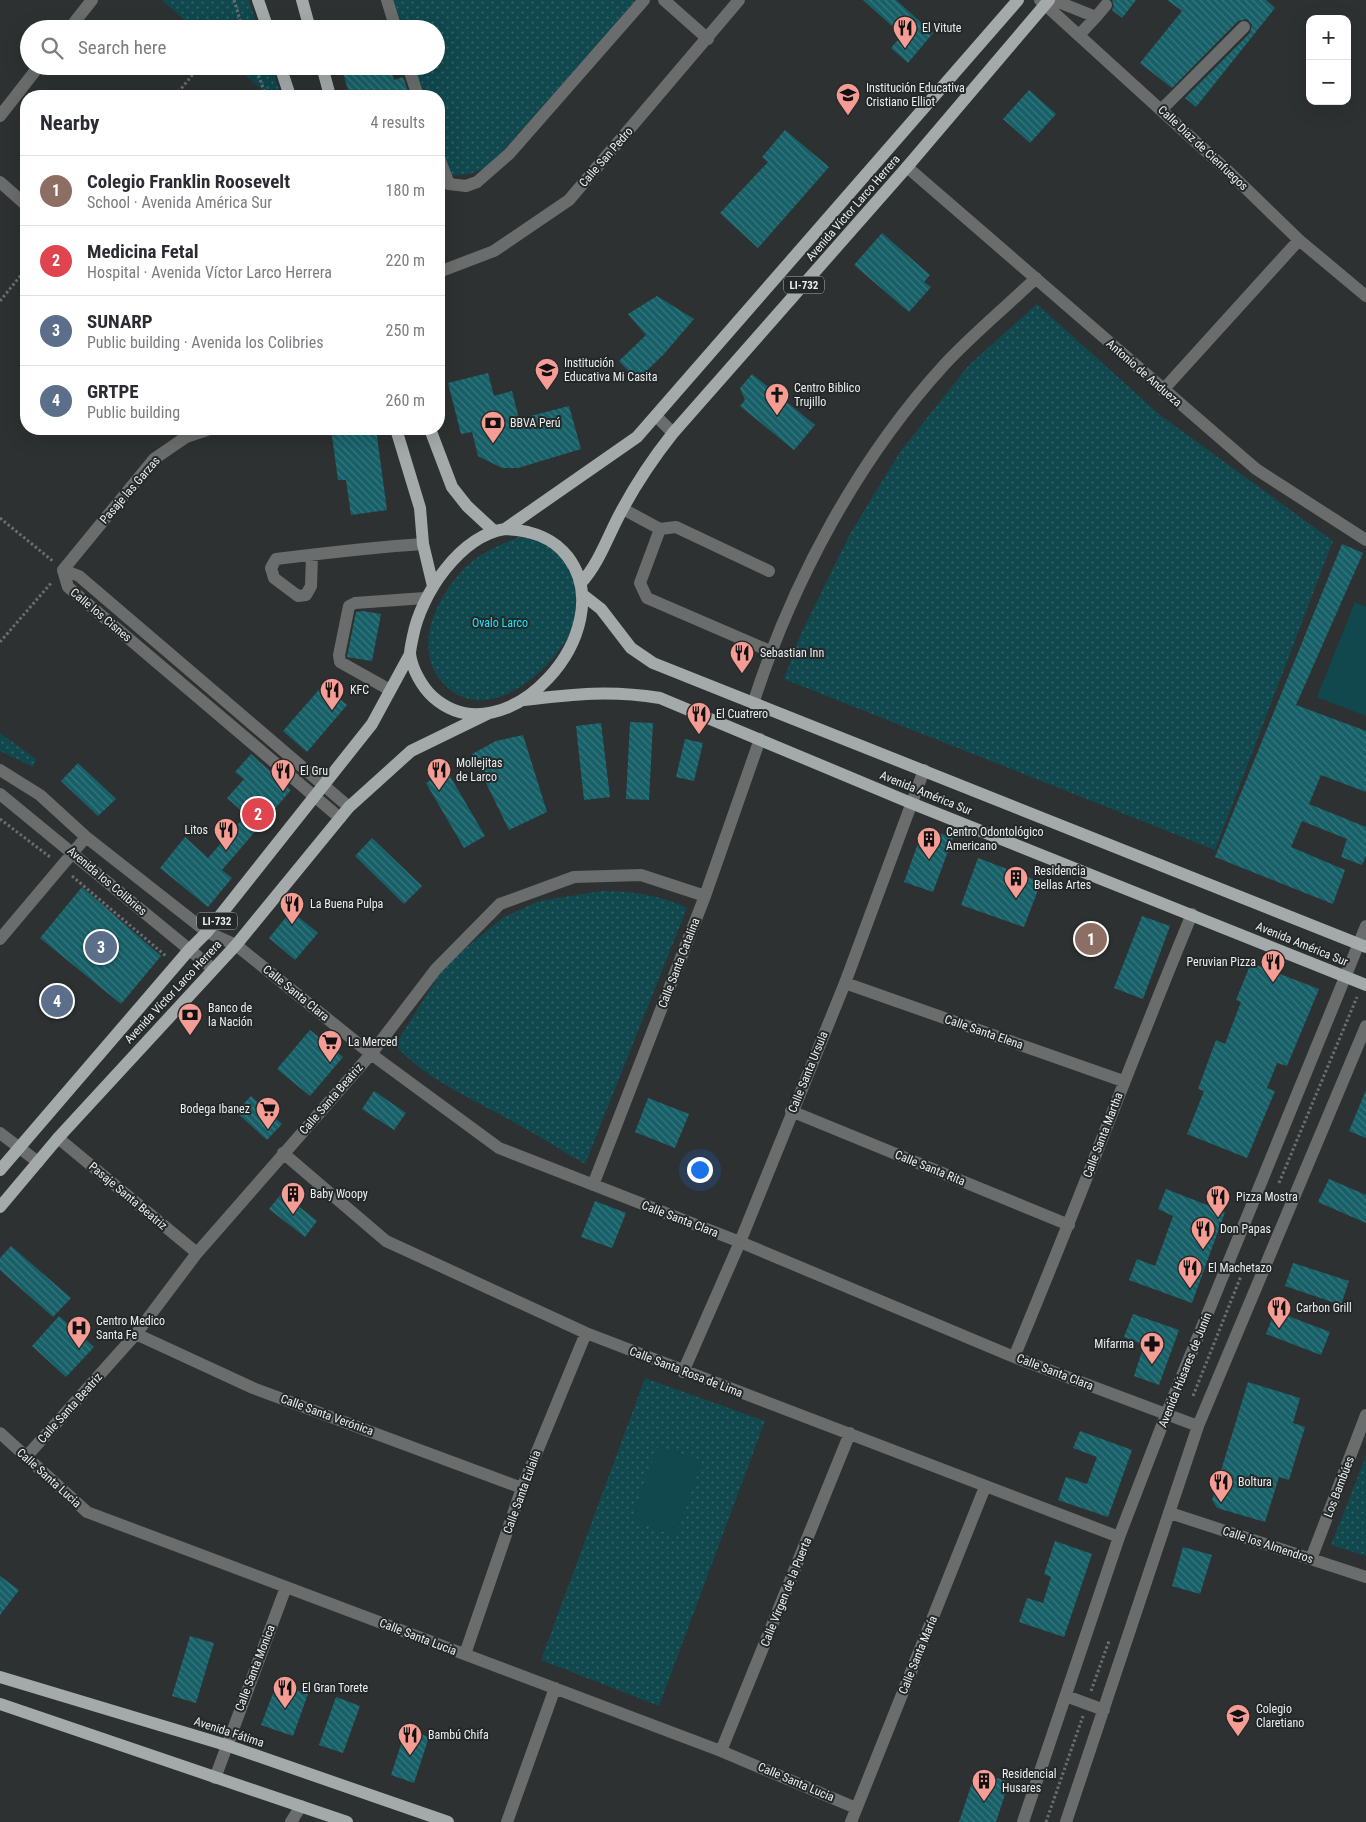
<!DOCTYPE html>
<meta charset="utf-8">
<style>
:root{--surface:#fff;--page:#f7f7f7;--text:#2b2b33;--muted:#7c7c81;--line:#e1e1e2;--accent:#0b8043}
body{margin:0;font-family:"Roboto Condensed",sans-serif;background:var(--page);color:var(--text)}
.controls{position:absolute;right:15px;top:15px;display:grid;overflow:hidden;border-radius:10px;box-shadow:0 5px 20px #0002}
.controls button{width:45px;height:45px;display:grid;place-items:center;padding:0;border:0;border-bottom:1px solid var(--line);background:var(--surface);color:var(--text);font:25px sans-serif}
.you{position:absolute;left:699px;top:1169px;width:18px;height:18px;margin:-12px;border:4px solid #fff;border-radius:50%;background:#1a73e8;box-shadow:0 0 0 8px #1a73e833}
.badge{display:grid;place-items:center;width:32px;height:32px;border-radius:50%;background:var(--accent);color:#fff;font-size:16px;font-weight:700}
.pin{position:absolute;translate:-50% -50%;border:2px solid #fff;box-shadow:0 1px 5px #0006}
.list{margin:0;padding:0;list-style:none}
h2{display:flex;justify-content:space-between;align-items:center;height:65px;margin:0;padding:0 20px;font-size:21px}
h2 small{font-size:16px;font-weight:400;color:var(--muted)}
.list li{display:grid;grid-template-columns:32px 1fr auto;gap:15px;align-items:center;box-sizing:border-box;height:70px;padding:0 20px;border-top:1px solid var(--line)}
.list b{display:block;font-size:19px;white-space:nowrap}
.list p{margin:0;font-size:16px;white-space:nowrap;color:var(--muted)}
.list em{font-size:16px;font-style:normal;color:var(--muted)}
.icon{flex:none;width:28px;height:28px;fill:none;stroke:currentColor;stroke-width:2;stroke-linecap:round;stroke-linejoin:round}
.map{position:relative;flex:none;width:1366px;height:1822px;overflow:hidden}
.search{position:absolute;background:var(--surface);box-shadow:0 5px 20px #0002;left:20px;top:20px;width:425px;height:55px;display:flex;align-items:center;gap:12px;box-sizing:border-box;padding:0 18px;border-radius:28px;color:var(--muted);font-size:19px}
.panel{position:absolute;background:var(--surface);box-shadow:0 5px 20px #0002;left:20px;top:90px;width:425px;height:345px;border-radius:20px}
.map>svg:first-child{display:block}
.park{fill:url(#park-dots)}
.pitch{fill:#10484e}
.building{fill:url(#building-back-hatch)}
.lines{fill:none;stroke-linecap:round;stroke-linejoin:round}
.path{stroke:#6b6e6e;stroke-width:3;stroke-dasharray:2.5 2.5;stroke-linecap:butt}
.minor{stroke:#6b6d6d;stroke-width:12}
.major{stroke:#a4a9a9;stroke-width:12}
.labels{text-anchor:middle;dominant-baseline:central;stroke-width:4;stroke-linejoin:round;paint-order:stroke}
.shield{fill:#242828;stroke:#afb3b3;stroke-width:1}
.shield-label{font-size:11px;font-weight:bold;fill:#ebeeee}
.poi-label{font-size:12px;fill:#ebeeee;stroke:#242828;text-anchor:start}
.street-label{font-size:12px;fill:#ebeeee;stroke:#242828}
.park-label{font-size:12px;fill:#0eeafd;stroke:#242828}
</style>
<div class="map">
<svg width="1366" height="1822" viewBox="0 0 1366 1822">
<defs>
<pattern id="park-dots" width="8" height="8" patternUnits="userSpaceOnUse" patternTransform="scale(1.25)"><rect width="8" height="8" fill="#10484e"/><path d="M2 2h.1M6 6h.1" fill="none" stroke="#336368" stroke-width="1.8" stroke-linecap="round"/></pattern>
<pattern id="building-back-hatch" width="6" height="6" patternUnits="userSpaceOnUse" patternTransform="scale(1.25)"><rect width="6" height="6" fill="#176068"/><path d="M-1 5l2 2M0 0l6 6M5-1l2 2" fill="none" stroke="#39777e"/></pattern>
</defs>
<rect width="100%" height="100%" fill="#2e3132"/>
<path class="park" d="M162 0H249L258 29H194Z
M390 0H636L489 167 469 174 449 176 439 146V96H422L412 66H436V29H399Z
M235 66H271L281 96H269Z
M1037 304 1160 415 1333 541 1215 850 784 679 799 638 850 534 900 452 969 365Z
M519 537 541 539 578 570C577 585 579 614 573 627 556 667 490 727 447 687 406 650 440 587 475 559 489 549 504 543 519 537Z
M0 733 36 759 33 767 0 751Z
M602 891C633 891 659 895 687 908L585 1164C559 1149 533 1132 506 1118 467 1096 426 1079 395 1045L446 964 504 917 539 901Z
M645 1378 765 1421 659 1706 541 1660Z
M1366 1456V1556L1331 1545Z"/>
<path class="pitch" d="M1355 602 1366 607V716L1317 697Z
M658 1446 702 1462 675 1536 631 1520Z"/>
<path class="building" d="M863 0H896L933 33 908 63 891 48 902 35Z
M1112 0H1136L1122 18 1112 10 1114 6Z
M1167 0H1266L1275 8 1196 107 1185 98 1250 33 1252 25 1247 19 1238 21 1172 88 1140 63 1182 11Z
M353 66H390L394 80 403 77 410 96H350L342 70Z
M1029 90 1056 114 1030 143 1003 119Z
M785 130 829 167 758 248 720 213 768 162 762 157Z
M882 233 930 275 924 282 931 287 909 312 854 265Z
M657 296 694 319 664 354 637 380 619 361 646 335 628 314Z
M488 373 494 396 512 391 519 419 569 406 581 449 518 468H502L478 456 472 432 461 434 448 383Z
M752 374 815 425 794 450 740 406 745 400 740 388Z
M331 429H376L387 510 351 515 346 480H338Z
M1342 544 1363 553 1296 705 1366 731V792L1321 775 1309 804 1366 827V856L1362 865 1341 857 1347 839 1302 821 1291 847 1345 870 1333 904 1215 857Z
M363 611 381 614 372 661 347 657 356 612Z
M323 685 347 705 307 752 283 731Z
M630 722 653 723 649 800 626 799Z
M601 723 610 797 584 800 576 726Z
M523 735 547 812 509 830 472 754 496 741Z
M685 739 703 743 694 781 676 777Z
M251 754 291 790 222 870 232 878 208 907 160 868 185 837 208 858 246 815 227 798 244 779 235 772Z
M78 763 116 799 98 816 61 781Z
M447 771 485 836 464 848 426 783Z
M924 827 953 838 933 892 904 882Z
M372 838 422 886 404 904 355 856Z
M978 858 1041 882 1024 927 961 905Z
M82 887 161 956 121 1004 40 938Z
M291 911 318 933 295 960 269 938Z
M1142 916 1170 926 1143 999 1114 988Z
M1251 963 1319 989 1287 1066 1277 1063 1267 1088 1275 1091 1247 1158 1187 1134 1204 1091 1198 1089 1216 1040 1225 1044 1241 1002 1236 1000Z
M310 1030 343 1057 310 1096 277 1069Z
M1366 1090V1138L1349 1131Z
M374 1091 406 1113 394 1130 362 1109Z
M251 1096 282 1124 267 1140 236 1112Z
M648 1098 689 1114 675 1148 635 1132Z
M1329 1179 1366 1195V1223L1318 1202Z
M1166 1189 1225 1212 1192 1303 1129 1280 1137 1259 1155 1266 1173 1216 1158 1209Z
M282 1193 317 1221 305 1237 269 1209Z
M595 1201 626 1213 612 1248 581 1237Z
M11 1246 71 1298 53 1317 0 1270V1258Z
M1293 1263 1349 1281 1341 1305 1285 1286Z
M1275 1311 1330 1332 1321 1355 1266 1334Z
M1133 1314 1179 1330 1159 1385 1134 1376 1144 1345 1124 1337Z
M59 1316 94 1347 66 1377 32 1346Z
M1248 1382 1300 1398 1293 1423 1305 1427 1289 1480 1279 1477 1265 1522 1217 1508 1212 1500Z
M1080 1431 1132 1450 1108 1517 1058 1500 1066 1477 1087 1484 1097 1457 1073 1448Z
M1055 1541 1092 1554 1064 1637 1019 1622 1027 1598 1043 1603 1051 1577 1044 1574Z
M1183 1547 1212 1555 1200 1594 1172 1586Z
M0 1576 19 1590 0 1615Z
M190 1636 214 1643 196 1703 172 1696Z
M277 1683 308 1694 293 1736 261 1725Z
M336 1697 360 1706 343 1753 319 1745Z
M406 1729 429 1737 414 1783 391 1775Z
M976 1771 1009 1782 996 1822H959Z"/>
<g class="lines">
<path class="path" d="M234 0 243 29
M255 66 266 96
M175 96 200 66
M0 301 26 269
M0 518 54 562
M0 642 52 582
M0 819 50 857
M72 876 166 956
M1279 1183 1357 997
M1193 1396 1241 1276
M1091 1691 1109 1641
M1046 1822 1083 1716"/>
<path class="minor" d="M387 0 396 29
M664 0 708 39
M1040 0 1230 173 1299 240 1366 296
M1053 0 1096 17 1106 5
M69 29 92 0
M1079 35 1096 17
M408 66 418 96
M1161 110 1244 27
M0 116 39 66
M439 158 449 184 466 186 477 182 509 154 644 0
M907 167 1256 469 1366 540
M0 182 26 205
M439 272 494 251 569 200 739 0
M1163 390 1299 240
M656 416 673 433
M623 509 660 529
M312 555 311 586 306 595 298 596 274 578 271 568 276 559C325 553 374 547 423 544
M63 570 68 587 340 818
M63 570 79 576 349 807
M63 570 154 459 186 437 210 429
M769 571 676 527 660 529 640 583 647 598 770 651
M390 690 340 662 339 655 349 606 355 603 425 598
M753 704C792 582 858 459 945 364 973 334 1006 307 1036 278
M0 770 40 795 86 837 207 932 236 945 371 1054 499 1148 740 1242 1014 1357 1198 1426
M0 794 213 969
M0 939 86 837
M845 983 1123 1081
M791 1111 1069 1225
M0 1133 38 1162
M58 1138 197 1253
M283 1153 386 1241 586 1333 1119 1537
M593 1185 705 896 760 739
M136 1334 253 1388 522 1488
M1014 1357C1076 1210 1131 1061 1192 914
M683 1372 740 1242 845 983 924 770
M0 1433 87 1512 721 1751 856 1808
M26 1457 136 1334 197 1253 371 1054 436 969 500 904 574 877 641 875 705 896
M1170 1513 1366 1577
M1311 1559 1366 1415
M465 1654 522 1488 586 1333
M1066 1696 1104 1710
M721 1751 850 1433
M215 1778 286 1587
M291 1822 301 1806
M507 1822 555 1688
M851 1822 985 1487
M1023 1822 1119 1537 1166 1415 1366 926
M1066 1822 1198 1426 1366 1026"/>
<path class="major" d="M258 0 268 29
M302 0 310 29
M280 66 290 96
M322 66 330 96
M396 429 420 508 423 544 433 586
M430 429 452 487 467 506 494 531
M505 529 637 437 1018 0
M505 529C529 530 552 536 568 557 623 630 505 761 433 697 422 687 412 669 410 654 410 649 412 641 413 636 421 594 460 536 505 529Z
M581 583C600 562 608 535 622 510 637 482 654 457 673 433L907 167 1049 0
M583 595 601 609 631 648 653 663 1366 947
M524 700C575 694 610 690 660 698L911 803 1366 985
M0 1170 189 950 207 932 372 724 410 654
M0 1207 58 1138 236 945 349 807 411 751 489 713
M0 1677 226 1745 448 1822
M0 1704 347 1822"/>
</g>
<defs>
<symbol id="restaurant-pin" viewBox="-11 -11 22 30"><path d="M0 17L-7.5 6A9.5 9.5 0 1 1 7.5 6Z" fill="#f59c94" stroke="#242828"/><path d="M-5-6h1v4h1v-4h1v4h1v-4h1v5L-1.5 .5V6h-2V.5L-5-1ZM5-6V6H3V1.5H1.5Q1.5-4 5-6Z" fill="#111"/></symbol>
<symbol id="school-pin" viewBox="-11 -11 22 30"><path d="M0 17L-7.5 6A9.5 9.5 0 1 1 7.5 6Z" fill="#f59c94" stroke="#242828"/><path d="M0-5L7-2L0 1L-7-2ZM-4 1L0 2.5L4 1V4Q0 6-4 4Z" fill="#111"/></symbol>
<symbol id="church-pin" viewBox="-11 -11 22 30"><path d="M0 17L-7.5 6A9.5 9.5 0 1 1 7.5 6Z" fill="#f59c94" stroke="#242828"/><path d="M-1.2-6h2.4v3.5h3.3v2.4h-3.3V6h-2.4V-.1h-3.3v-2.4h3.3Z" fill="#111"/></symbol>
<symbol id="bank-pin" viewBox="-11 -11 22 30"><path d="M0 17L-7.5 6A9.5 9.5 0 1 1 7.5 6Z" fill="#f59c94" stroke="#242828"/><path d="M-6-4H6V4H-6ZM0-2.3a2.3 2.3 0 1 0 0 4.6a2.3 2.3 0 1 0 0-4.6Z" fill="#111"/></symbol>
<symbol id="building-pin" viewBox="-11 -11 22 30"><path d="M0 17L-7.5 6A9.5 9.5 0 1 1 7.5 6Z" fill="#f59c94" stroke="#242828"/><path d="M-4-6H4V6H1V3H-1V6H-4ZM-2.5-4.3h1.7v1.8h-1.7ZM.8-4.3h1.7v1.8H.8ZM-2.5-1h1.7V.8h-1.7ZM.8-1h1.7V.8H.8Z" fill="#111"/></symbol>
<symbol id="supermarket-pin" viewBox="-11 -11 22 30"><path d="M0 17L-7.5 6A9.5 9.5 0 1 1 7.5 6Z" fill="#f59c94" stroke="#242828"/><path d="M-6-5.5h2.5l.6 2H6L4.5 2H-2.5L-4.4-4H-6ZM-1.5 3.2a1.3 1.3 0 1 0 .1 0ZM3 3.2a1.3 1.3 0 1 0 .1 0Z" fill="#111"/></symbol>
<symbol id="hospital-pin" viewBox="-11 -11 22 30"><path d="M0 17L-7.5 6A9.5 9.5 0 1 1 7.5 6Z" fill="#f59c94" stroke="#242828"/><path d="M-5-5h3v3.5h4V-5h3V5h-3V1.5h-4V5h-3Z" fill="#111"/></symbol>
<symbol id="pharmacy-pin" viewBox="-11 -11 22 30"><path d="M0 17L-7.5 6A9.5 9.5 0 1 1 7.5 6Z" fill="#f59c94" stroke="#242828"/><path d="M-2-6h4v4h4v4h-4v4h-4v-4h-4v-4h4Z" fill="#111"/></symbol>
</defs>
<g fill-rule="evenodd">
<use href="#restaurant-pin" x="891" y="14" width="28" height="38"/>
<use href="#school-pin" x="834" y="81" width="28" height="38"/>
<use href="#school-pin" x="533" y="356" width="28" height="38"/>
<use href="#church-pin" x="763" y="381" width="28" height="38"/>
<use href="#bank-pin" x="479" y="409" width="28" height="38"/>
<use href="#restaurant-pin" x="728" y="639" width="28" height="38"/>
<use href="#restaurant-pin" x="318" y="676" width="28" height="38"/>
<use href="#restaurant-pin" x="685" y="700" width="28" height="38"/>
<use href="#restaurant-pin" x="425" y="756" width="28" height="38"/>
<use href="#restaurant-pin" x="269" y="757" width="28" height="38"/>
<use href="#restaurant-pin" x="212" y="816" width="28" height="38"/>
<use href="#building-pin" x="915" y="825" width="28" height="38"/>
<use href="#building-pin" x="1002" y="864" width="28" height="38"/>
<use href="#restaurant-pin" x="278" y="890" width="28" height="38"/>
<use href="#restaurant-pin" x="1259" y="948" width="28" height="38"/>
<use href="#bank-pin" x="176" y="1001" width="28" height="38"/>
<use href="#supermarket-pin" x="316" y="1028" width="28" height="38"/>
<use href="#supermarket-pin" x="254" y="1095" width="28" height="38"/>
<use href="#building-pin" x="279" y="1180" width="28" height="38"/>
<use href="#restaurant-pin" x="1204" y="1183" width="28" height="38"/>
<use href="#restaurant-pin" x="1189" y="1215" width="28" height="38"/>
<use href="#restaurant-pin" x="1176" y="1254" width="28" height="38"/>
<use href="#restaurant-pin" x="1265" y="1294" width="28" height="38"/>
<use href="#hospital-pin" x="65" y="1314" width="28" height="38"/>
<use href="#pharmacy-pin" x="1138" y="1330" width="28" height="38"/>
<use href="#restaurant-pin" x="1207" y="1468" width="28" height="38"/>
<use href="#restaurant-pin" x="271" y="1674" width="28" height="38"/>
<use href="#school-pin" x="1224" y="1702" width="28" height="38"/>
<use href="#restaurant-pin" x="396" y="1721" width="28" height="38"/>
<use href="#building-pin" x="970" y="1767" width="28" height="38"/>
</g>
<g class="labels">
<g class="shield">
<rect x="784" y="276.5" width="40" height="17" rx="4"/>
<rect x="197" y="912.5" width="40" height="17" rx="4"/>
</g>
<g class="shield-label">
<text x="804" y="285">LI-732</text>
<text x="217" y="921">LI-732</text>
</g>
<g class="poi-label">
<text x="922" y="28">El Vitute</text>
<text x="866" y="88">Institución Educativa<tspan x="866" dy="14">Cristiano Elliot</tspan></text>
<text x="564" y="363">Institución<tspan x="564" dy="14">Educativa Mi Casita</tspan></text>
<text x="794" y="388">Centro Biblico<tspan x="794" dy="14">Trujillo</tspan></text>
<text x="510" y="423">BBVA Perú</text>
<text x="760" y="653">Sebastian Inn</text>
<text x="350" y="690">KFC</text>
<text x="716" y="714">El Cuatrero</text>
<text x="456" y="763">Mollejitas<tspan x="456" dy="14">de Larco</tspan></text>
<text x="300" y="771">El Gru</text>
<text x="208" y="830" text-anchor="end">Litos</text>
<text x="946" y="832">Centro Odontológico<tspan x="946" dy="14">Americano</tspan></text>
<text x="1034" y="871">Residencia<tspan x="1034" dy="14">Bellas Artes</tspan></text>
<text x="310" y="904">La Buena Pulpa</text>
<text x="1256" y="962" text-anchor="end">Peruvian Pizza</text>
<text x="208" y="1008">Banco de<tspan x="208" dy="14">la Nación</tspan></text>
<text x="348" y="1042">La Merced</text>
<text x="250" y="1109" text-anchor="end">Bodega Ibanez</text>
<text x="310" y="1194">Baby Woopy</text>
<text x="1236" y="1197">Pizza Mostra</text>
<text x="1220" y="1229">Don Papas</text>
<text x="1208" y="1268">El Machetazo</text>
<text x="1296" y="1308">Carbon Grill</text>
<text x="96" y="1321">Centro Medico<tspan x="96" dy="14">Santa Fe</tspan></text>
<text x="1134" y="1344" text-anchor="end">Mifarma</text>
<text x="1238" y="1482">Boltura</text>
<text x="302" y="1688">El Gran Torete</text>
<text x="1256" y="1709">Colegio<tspan x="1256" dy="14">Claretiano</tspan></text>
<text x="428" y="1735">Bambú Chifa</text>
<text x="1002" y="1774">Residencial<tspan x="1002" dy="14">Husares</tspan></text>
</g>
<g class="street-label">
<text transform="translate(1203 148) rotate(43)">Calle Diaz de Cienfuegos</text>
<text transform="translate(606 157) rotate(-49)">Calle San Pedro</text>
<text transform="translate(853 208) rotate(-49)">Avenida Víctor Larco Herrera</text>
<text transform="translate(1144 373) rotate(41)">Antonio de Andueza</text>
<text transform="translate(130 490) rotate(-49)">Pasaje las Garzas</text>
<text transform="translate(101 615) rotate(40)">Calle los Cisnes</text>
<text transform="translate(926 793) rotate(22)">Avenida América Sur</text>
<text transform="translate(107 881) rotate(40)">Avenida los Colibries</text>
<text transform="translate(1302 944) rotate(22)">Avenida América Sur</text>
<text transform="translate(679 963) rotate(-69)">Calle Santa Catalina</text>
<text transform="translate(173 992) rotate(-47)">Avenida Víctor Larco Herrera</text>
<text transform="translate(296 993) rotate(39)">Calle Santa Clara</text>
<text transform="translate(984 1032) rotate(19)">Calle Santa Elena</text>
<text transform="translate(808 1072) rotate(-68)">Calle Santa Ursula</text>
<text transform="translate(331 1099) rotate(-49)">Calle Santa Beatriz</text>
<text transform="translate(1103 1135) rotate(-69)">Calle Santa Martha</text>
<text transform="translate(930 1168) rotate(22)">Calle Santa Rita</text>
<text transform="translate(128 1196) rotate(40)">Pasaje Santa Beatriz</text>
<text transform="translate(680 1219) rotate(21)">Calle Santa Clara</text>
<text transform="translate(1185 1370) rotate(-68)">Avenida Húsares de Junín</text>
<text transform="translate(686 1372) rotate(21)">Calle Santa Rosa de Lima</text>
<text transform="translate(1055 1372) rotate(21)">Calle Santa Clara</text>
<text transform="translate(70 1408) rotate(-48)">Calle Santa Beatriz</text>
<text transform="translate(327 1415) rotate(20)">Calle Santa Verónica</text>
<text transform="translate(49 1478) rotate(42)">Calle Santa Lucia</text>
<text transform="translate(1339 1487) rotate(-69)">Los Bambúes</text>
<text transform="translate(522 1492) rotate(-70)">Calle Santa Eulalia</text>
<text transform="translate(1268 1545) rotate(18)">Calle los Almendros</text>
<text transform="translate(786 1592) rotate(-68)">Calle Virgen de la Puerta</text>
<text transform="translate(418 1637) rotate(21)">Calle Santa Lucia</text>
<text transform="translate(918 1655) rotate(-68)">Calle Santa María</text>
<text transform="translate(255 1668) rotate(-69)">Calle Santa Monica</text>
<text transform="translate(229 1732) rotate(18)">Avenida Fátima</text>
<text transform="translate(796 1782) rotate(23)">Calle Santa Lucia</text>
</g>
<g class="park-label">
<text x="500" y="623">Ovalo Larco</text>
</g>
</g>
</svg>
<div class="controls">
<button>+</button>
<button>−</button>
</div>
<div class="you"></div>
<div class="pin badge" style="left:1091px;top:939px;background:#8d6e63">1</div>
<div class="pin badge" style="left:258px;top:814px;background:#e0444e">2</div>
<div class="pin badge" style="left:101px;top:947px;background:#5c6f8a">3</div>
<div class="pin badge" style="left:57px;top:1001px;background:#5c6f8a">4</div>
<div class="search"><svg class="icon" aria-label="search" viewBox="0 0 24 24"><circle cx="10" cy="10" r="6"/><path d="M15 15l6 6"/></svg>Search here</div>
<section class="panel">
<h2>Nearby<small>4 results</small></h2>
<ul class="list">
<li><span class="badge" style="background:#8d6e63">1</span><div><b>Colegio Franklin Roosevelt</b><p>School · Avenida América Sur</p></div><em>180 m</em></li>
<li><span class="badge" style="background:#e0444e">2</span><div><b>Medicina Fetal</b><p>Hospital · Avenida Víctor Larco Herrera</p></div><em>220 m</em></li>
<li><span class="badge" style="background:#5c6f8a">3</span><div><b>SUNARP</b><p>Public building · Avenida los Colibries</p></div><em>250 m</em></li>
<li><span class="badge" style="background:#5c6f8a">4</span><div><b>GRTPE</b><p>Public building</p></div><em>260 m</em></li>
</ul>
</section>
</div>
